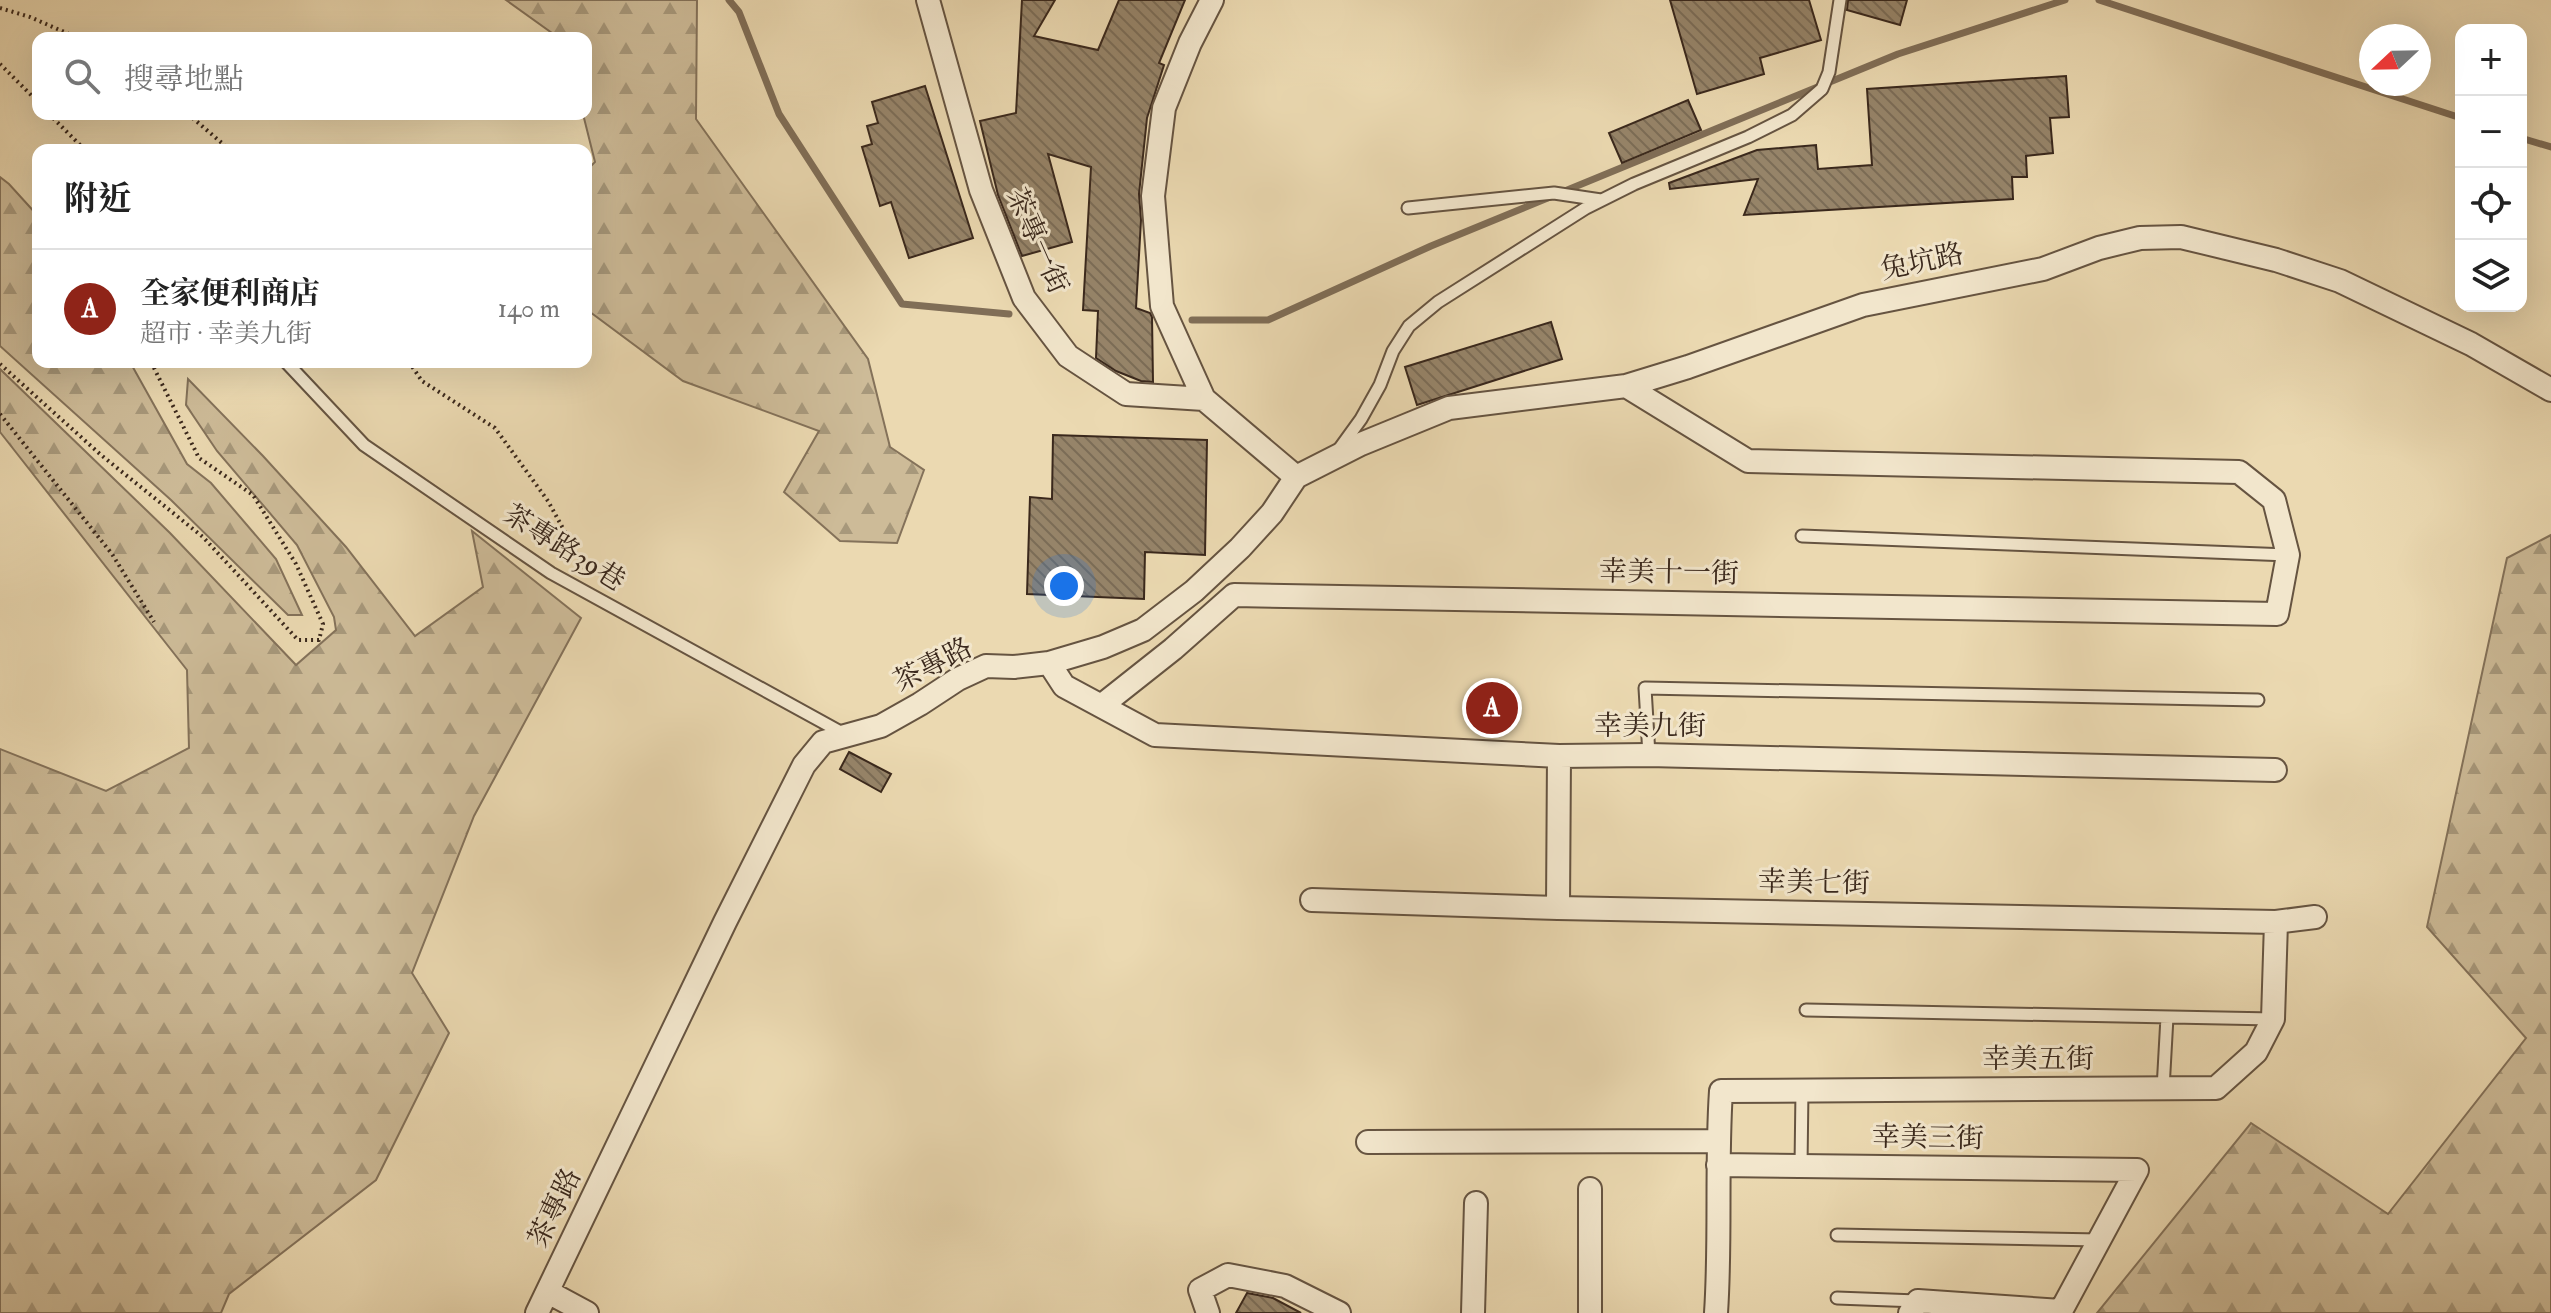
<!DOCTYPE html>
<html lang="zh-TW">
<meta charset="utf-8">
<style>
:root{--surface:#fff;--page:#f2f2f2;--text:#222;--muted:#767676;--line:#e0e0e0;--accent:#8f2418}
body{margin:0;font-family:"IM FELL Double Pica","Noto Serif TC",serif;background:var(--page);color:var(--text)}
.controls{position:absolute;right:24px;top:24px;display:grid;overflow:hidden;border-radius:16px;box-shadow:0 8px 32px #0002}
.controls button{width:72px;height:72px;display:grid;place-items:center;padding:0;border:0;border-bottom:2px solid var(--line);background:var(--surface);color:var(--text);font:40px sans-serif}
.compass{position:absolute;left:2359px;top:24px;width:72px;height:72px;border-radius:50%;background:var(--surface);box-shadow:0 8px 32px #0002;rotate:248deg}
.you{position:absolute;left:1064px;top:586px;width:28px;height:28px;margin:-20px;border:6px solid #fff;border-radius:50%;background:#1a73e8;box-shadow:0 0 0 12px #1a73e833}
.badge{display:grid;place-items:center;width:52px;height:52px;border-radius:50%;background:var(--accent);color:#fff;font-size:26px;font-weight:700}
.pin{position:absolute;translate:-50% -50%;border:4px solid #fff;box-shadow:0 2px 8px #0006}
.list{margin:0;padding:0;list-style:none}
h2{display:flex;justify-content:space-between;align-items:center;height:104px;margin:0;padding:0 32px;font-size:34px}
h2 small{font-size:26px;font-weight:400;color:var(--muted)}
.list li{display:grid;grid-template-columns:52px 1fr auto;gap:24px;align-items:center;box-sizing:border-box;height:120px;padding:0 32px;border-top:2px solid var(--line)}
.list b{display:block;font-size:30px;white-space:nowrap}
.list p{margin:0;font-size:26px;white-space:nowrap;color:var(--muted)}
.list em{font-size:26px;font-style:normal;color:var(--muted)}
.icon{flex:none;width:44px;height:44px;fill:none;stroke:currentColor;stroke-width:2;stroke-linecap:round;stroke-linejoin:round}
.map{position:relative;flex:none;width:2551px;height:1313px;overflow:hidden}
.search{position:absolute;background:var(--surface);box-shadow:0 8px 32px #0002;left:32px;top:32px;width:560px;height:88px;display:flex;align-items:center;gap:20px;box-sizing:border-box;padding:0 28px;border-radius:16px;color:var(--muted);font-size:30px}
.panel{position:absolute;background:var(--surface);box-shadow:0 8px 32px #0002;left:32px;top:144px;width:560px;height:224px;border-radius:16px}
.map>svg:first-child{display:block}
.forest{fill:url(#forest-firs);stroke:#84725a;stroke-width:2}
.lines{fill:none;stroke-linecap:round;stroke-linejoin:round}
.stream{stroke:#806e57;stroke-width:7}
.building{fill:url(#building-back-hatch);stroke:#3a281c;stroke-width:2}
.lane-casing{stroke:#665441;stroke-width:15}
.street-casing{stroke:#665441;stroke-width:26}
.path{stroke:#3a281c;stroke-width:4;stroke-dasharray:2 4;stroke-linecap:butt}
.lane{stroke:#f2e6cc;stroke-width:11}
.street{stroke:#f2e6cc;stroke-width:22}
.labels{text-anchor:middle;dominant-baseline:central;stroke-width:6;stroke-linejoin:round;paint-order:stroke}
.street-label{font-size:28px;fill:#3a281c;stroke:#f2e6cc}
</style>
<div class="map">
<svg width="2551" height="1313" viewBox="0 0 2551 1313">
<defs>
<pattern id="forest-firs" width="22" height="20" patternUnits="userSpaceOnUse" patternTransform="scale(2)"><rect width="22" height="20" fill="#cdbb98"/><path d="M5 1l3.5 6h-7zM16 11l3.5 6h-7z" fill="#a7987b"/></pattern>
<pattern id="building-back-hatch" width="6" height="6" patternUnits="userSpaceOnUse" patternTransform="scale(2)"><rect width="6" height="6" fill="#968469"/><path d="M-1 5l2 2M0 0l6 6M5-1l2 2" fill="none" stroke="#7b6c56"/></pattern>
</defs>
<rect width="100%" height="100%" fill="#ebd9b1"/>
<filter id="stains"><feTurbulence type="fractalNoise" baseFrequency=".0025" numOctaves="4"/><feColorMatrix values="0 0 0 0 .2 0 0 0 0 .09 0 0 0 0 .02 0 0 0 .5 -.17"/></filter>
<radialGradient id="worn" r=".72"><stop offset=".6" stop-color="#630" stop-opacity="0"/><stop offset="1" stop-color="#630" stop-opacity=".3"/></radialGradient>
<path class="forest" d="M506 0H697L696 119 868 359 890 447 924 470 897 543 840 541 784 492 819 431 683 381 586 309V171L595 162 583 114H586V38H559Z
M0 177 9 184 38 216V362H130L187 464 211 483 276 559 302 615H288L171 500 0 346Z
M0 369 170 533 296 665 336 630 334 617 297 545 217 451 186 405 188 379 263 456 346 547 415 636 483 587 472 531 581 618 474 816 412 973 449 1033 376 1180 229 1294 221 1313H0V749L106 791 189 748 187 670 0 432Z
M2551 535V1313H2097L2251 1123 2388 1214 2526 1038 2427 927 2507 558Z"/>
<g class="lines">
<path class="stream" d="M729 0 739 12 779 114 902 304 1009 314
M2099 0 2461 118
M2521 138 2551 147
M1192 320H1268L1431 246 1898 54 2065 0"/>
</g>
<path class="building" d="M1022 0H1055L1034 36 1098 50 1119 0H1185L1159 63 1164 65 1147 118 1139 194 1141 220 1136 308 1150 313 1152 317 1153 382 1141 381 1116 371 1096 358 1098 311 1083 310 1091 167 1048 154 1072 242 1022 256 998 195 980 121 1016 113Z
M1670 0H1809L1821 40 1760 58 1764 74 1697 94Z
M1848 0H1907L1900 25 1847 10Z
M2066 76 2069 117 2050 118 2053 153 2026 156 2027 177H2012L2013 199 1744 215 1758 179 1670 189 1669 183 1757 150 1816 145 1818 169 1872 165 1867 89Z
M925 86 973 238 909 258 891 202 880 206 862 147 872 144 867 126 878 123 872 102Z
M1688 100 1701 130 1622 163 1609 133Z
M1551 322 1562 359 1417 405 1405 367Z
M1053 435 1207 440 1205 555 1145 552 1144 599 1027 594 1030 497 1052 499Z
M849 752 891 774 881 792 840 769Z
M1247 1293 1273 1298 1301 1313H1236Z"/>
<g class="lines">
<defs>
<path id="lane" d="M1408 208 1554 193 1601 200
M286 362 364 445 551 573 846 735
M1340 448 1361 419 1380 385 1393 351 1409 326 1438 302 1586 208 1634 184 1748 137 1792 115 1822 89 1829 72 1840 0
M1802 536 2288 555
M1649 755 1645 688 2258 700
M1806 1010 2273 1019
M2163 1089 2167 1017
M1801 1166 1802 1090
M1837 1235 2099 1240
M1837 1298 1917 1301"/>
<path id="street" d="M928 0 981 190 1024 298 1068 356 1126 394 1204 399
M1212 0 1190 43 1164 108 1153 196 1162 306 1204 399 1296 477
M1049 663 1064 686 1155 735 1559 756 1649 755 2275 770
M1101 706 1173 649 1234 595 2277 614 2288 555 2274 500 2239 472 1748 461 1626 386
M1312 900 1558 908 2276 922 2315 917
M1558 908 1559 756
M1368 1142 1718 1141
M1718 1165 2137 1170 2061 1311 1918 1301 1910 1313
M1590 1189V1313
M548 1292 587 1313
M537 1313 725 922 804 765 823 742 881 726 920 704 958 679 986 666 1014 667 1049 663 1103 647 1143 630 1194 591 1240 548 1272 513 1296 477 1361 444 1449 408 1626 386 1688 367 1863 305 2043 269 2099 248 2140 238 2181 237 2276 260 2340 281 2471 344 2551 390
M1208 1313 1200 1290 1228 1275 1285 1286 1339 1313
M1473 1313 1476 1203
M1716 1313C1721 1239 1716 1165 1721 1091L2216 1088 2256 1052 2273 1019 2276 922"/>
</defs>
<use href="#lane" class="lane-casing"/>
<use href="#street" class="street-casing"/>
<path class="path" d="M0 8 30 17 78 38
M0 64 38 102
M49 114 85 150
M188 114 230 150
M409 362 422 381 495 428 548 501 589 576
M0 364 101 455 203 537 298 640H319L323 624 296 564 253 495 199 458 151 362
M0 414 112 554 154 622"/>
<use href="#lane" class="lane"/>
<use href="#street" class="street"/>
</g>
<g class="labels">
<g class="street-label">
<text transform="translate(1037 241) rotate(66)">茶專一街</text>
<text transform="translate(1922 262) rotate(-12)">兔坑路</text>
<text transform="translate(564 548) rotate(32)">茶專路39巷</text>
<text transform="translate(1669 573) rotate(1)">幸美十一街</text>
<text transform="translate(933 665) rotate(-27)">茶專路</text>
<text x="1650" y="726">幸美九街</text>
<text transform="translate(1814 883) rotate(1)">幸美七街</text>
<text x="2038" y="1059">幸美五街</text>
<text transform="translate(1928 1138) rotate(1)">幸美三街</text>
<text transform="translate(555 1208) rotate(-64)">茶專路</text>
</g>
</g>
<rect width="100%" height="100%" filter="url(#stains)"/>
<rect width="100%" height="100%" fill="url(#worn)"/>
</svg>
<div class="controls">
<button>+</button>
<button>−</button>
<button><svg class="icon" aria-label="locate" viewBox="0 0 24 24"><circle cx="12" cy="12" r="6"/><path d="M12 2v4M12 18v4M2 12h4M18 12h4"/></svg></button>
<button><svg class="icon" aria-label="layers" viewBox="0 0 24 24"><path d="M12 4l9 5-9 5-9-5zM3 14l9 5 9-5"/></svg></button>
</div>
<svg class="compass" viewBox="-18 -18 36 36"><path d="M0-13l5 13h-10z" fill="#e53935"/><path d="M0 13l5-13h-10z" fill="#767676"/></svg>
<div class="you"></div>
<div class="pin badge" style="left:1492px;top:708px">A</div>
<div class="search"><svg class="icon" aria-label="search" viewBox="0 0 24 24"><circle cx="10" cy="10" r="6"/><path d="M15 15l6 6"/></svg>搜尋地點</div>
<section class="panel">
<h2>附近<small></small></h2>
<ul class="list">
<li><span class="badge">A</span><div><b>全家便利商店</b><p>超市 · 幸美九街</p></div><em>140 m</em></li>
</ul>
</section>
</div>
